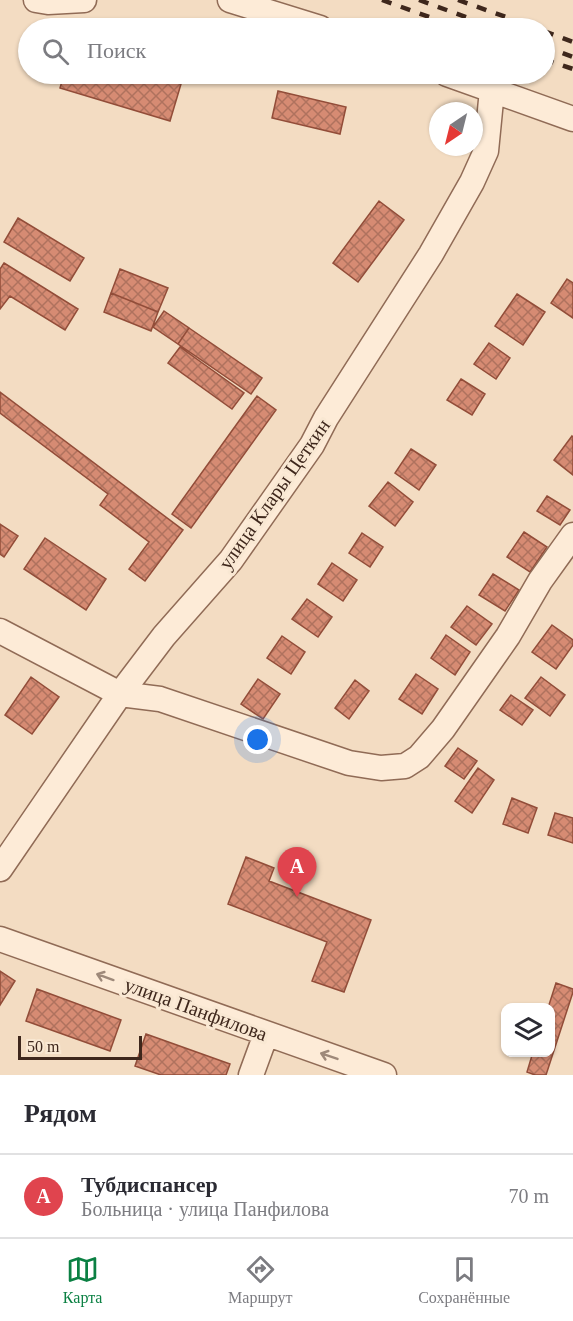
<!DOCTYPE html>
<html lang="ru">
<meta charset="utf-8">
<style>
:root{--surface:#fff;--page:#f7f7f7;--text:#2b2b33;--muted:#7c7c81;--line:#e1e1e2;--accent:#0b8043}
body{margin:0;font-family:"Times New Roman",serif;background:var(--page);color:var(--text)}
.controls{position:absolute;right:18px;bottom:18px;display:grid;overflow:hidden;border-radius:12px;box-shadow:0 2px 4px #0004}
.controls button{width:54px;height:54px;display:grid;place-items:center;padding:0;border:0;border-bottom:2px solid var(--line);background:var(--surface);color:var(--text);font:30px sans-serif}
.compass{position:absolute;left:429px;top:102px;width:54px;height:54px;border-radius:50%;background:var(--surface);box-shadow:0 2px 4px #0004;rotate:215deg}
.scale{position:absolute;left:18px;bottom:15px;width:124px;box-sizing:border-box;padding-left:6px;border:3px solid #3e271c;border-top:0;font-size:16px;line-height:21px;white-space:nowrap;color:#3e271c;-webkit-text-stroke:4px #f9e8d3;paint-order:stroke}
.you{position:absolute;left:258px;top:740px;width:21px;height:21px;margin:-15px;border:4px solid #fff;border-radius:50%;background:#1a73e8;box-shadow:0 0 0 9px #1a73e833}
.badge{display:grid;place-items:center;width:39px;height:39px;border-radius:50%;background:var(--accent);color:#fff;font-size:20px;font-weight:700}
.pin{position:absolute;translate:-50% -50px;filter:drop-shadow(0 2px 3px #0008)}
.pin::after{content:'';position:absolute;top:32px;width:21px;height:18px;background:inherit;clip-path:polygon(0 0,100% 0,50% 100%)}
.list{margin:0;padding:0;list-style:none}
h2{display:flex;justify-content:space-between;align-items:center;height:78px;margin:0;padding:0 24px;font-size:26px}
h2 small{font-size:20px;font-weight:400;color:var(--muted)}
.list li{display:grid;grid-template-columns:39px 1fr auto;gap:18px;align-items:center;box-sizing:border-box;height:84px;padding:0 24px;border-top:2px solid var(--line)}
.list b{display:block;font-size:22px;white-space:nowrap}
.list p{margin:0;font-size:20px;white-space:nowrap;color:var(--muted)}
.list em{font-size:20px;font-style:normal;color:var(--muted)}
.icon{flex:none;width:33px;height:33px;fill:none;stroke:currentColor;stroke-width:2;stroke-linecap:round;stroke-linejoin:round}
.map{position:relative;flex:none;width:573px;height:1075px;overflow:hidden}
.search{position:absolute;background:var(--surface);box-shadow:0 2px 4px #0004;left:18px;right:18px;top:18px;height:66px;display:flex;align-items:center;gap:15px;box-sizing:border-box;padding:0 21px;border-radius:33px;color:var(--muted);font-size:22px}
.sheet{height:162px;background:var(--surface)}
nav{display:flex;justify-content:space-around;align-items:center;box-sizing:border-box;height:84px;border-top:2px solid var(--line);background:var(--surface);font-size:16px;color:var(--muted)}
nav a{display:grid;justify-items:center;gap:3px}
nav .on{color:var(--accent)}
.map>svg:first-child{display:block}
.building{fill:url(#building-cross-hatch);stroke:#924d39;stroke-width:1.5}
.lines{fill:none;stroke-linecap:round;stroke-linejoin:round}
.minor-casing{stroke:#906b56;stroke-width:27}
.minor{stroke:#fdebd7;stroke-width:24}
.rail{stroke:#3e271c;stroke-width:4.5;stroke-dasharray:10 10;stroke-linecap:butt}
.oneway{stroke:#9e897a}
.labels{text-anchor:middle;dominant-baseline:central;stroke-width:6;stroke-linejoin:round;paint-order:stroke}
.street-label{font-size:20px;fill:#3e271c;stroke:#f9e8d3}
</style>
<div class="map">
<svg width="573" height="1075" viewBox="0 0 573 1075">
<defs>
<pattern id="building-cross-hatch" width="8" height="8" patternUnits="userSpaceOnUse" patternTransform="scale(1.5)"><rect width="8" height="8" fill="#d68b73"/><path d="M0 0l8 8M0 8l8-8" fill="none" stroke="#af725e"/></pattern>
</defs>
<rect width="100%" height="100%" fill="#f3dcc2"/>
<path class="building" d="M64 74H146L181 84 170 121 60 88Z
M278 91 346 107 340 134 272 118Z
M379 201 404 220 358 282 333 263Z
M18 218 84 258 70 281 4 242Z
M4 263 78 309 65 330 10 296 0 309V269Z
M120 269 168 288 158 312 111 293Z
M567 279 573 283V318L551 303Z
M111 293 158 312 151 331 104 312Z
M517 294 545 312 523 345 495 326Z
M164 311 189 328 178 344 153 327Z
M189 328 262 378 251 394 178 344Z
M489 343 510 358 496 379 474 364Z
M180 347 244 393 232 409 168 363Z
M461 379 485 394 472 415 447 400Z
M0 392 183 530 145 581 129 569 149 542 100 505 108 494 0 413Z
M257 396 276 410 191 528 172 514Z
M572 436 573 437V475L554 460Z
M411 449 436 465 419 490 395 473Z
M388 482 413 502 395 526 369 506Z
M547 496 570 510 560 525 537 511Z
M0 524 18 536 4 557 0 554Z
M524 532 547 547 530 572 507 557Z
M362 533 383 547 370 567 349 553Z
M45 538 106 579 86 610 24 569Z
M332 563 357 580 343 601 318 584Z
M493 574 519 590 505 611 479 595Z
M307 599 332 617 318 637 292 619Z
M467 606 492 624 476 645 451 627Z
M552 625 573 640V645L556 669 532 652Z
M446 635 470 652 455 675 431 658Z
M282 636 305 652 291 674 267 658Z
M416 674 438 689 422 714 399 699Z
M31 677 59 697 32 734 5 715Z
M541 677 565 695 550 716 525 698Z
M258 679 280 694 263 719 241 704Z
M355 680 369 691 349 719 335 708Z
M511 695 533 710 522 725 500 710Z
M458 748 477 761 464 779 445 766Z
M478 768 494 780 472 813 455 801Z
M512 798 537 808 528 833 503 824Z
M555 813 573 818V843L548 835Z
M246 857 274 868 269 881 371 920 344 992 312 981 327 942 228 904Z
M0 971 15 981 0 1005Z
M556 983 573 989V992L546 1075H535L527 1072 533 1052H550V1008H548Z
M37 989 121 1020 110 1051 26 1021Z
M146 1034 230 1064 226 1075H161L135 1066Z"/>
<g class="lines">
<defs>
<path id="minor" d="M36 0 48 2 84 0
M230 0 320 28
M447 74 573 119
M0 631 120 694 160 699 349 763 381 768 405 766 419 757 443 729 508 636 540 581 573 535
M0 869 120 694 164 636 231 560 312 445 326 418 431 254 472 182 486 151 492 90
M0 939 384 1075
M251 1075 266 1034"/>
</defs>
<use href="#minor" class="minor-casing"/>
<use href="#minor" class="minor"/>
<path class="rail" d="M382 0 460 28
M419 0 496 28
M458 0 537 28
M544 31 573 42
M544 46 573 57
M544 59 573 69"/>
</g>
<defs><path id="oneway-shaft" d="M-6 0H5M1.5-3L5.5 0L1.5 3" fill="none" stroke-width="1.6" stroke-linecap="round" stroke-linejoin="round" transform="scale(1.5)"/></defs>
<g class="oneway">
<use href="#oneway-shaft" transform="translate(105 977) rotate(-160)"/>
<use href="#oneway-shaft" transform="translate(329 1056) rotate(-161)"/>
</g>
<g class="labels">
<g class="street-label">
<text transform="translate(274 494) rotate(-55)">улица Клары Цеткин</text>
<text transform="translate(196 1009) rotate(20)">улица Панфилова</text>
</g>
</g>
</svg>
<div class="controls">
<button><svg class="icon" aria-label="layers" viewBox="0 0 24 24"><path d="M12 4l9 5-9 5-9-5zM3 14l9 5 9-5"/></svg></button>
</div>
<svg class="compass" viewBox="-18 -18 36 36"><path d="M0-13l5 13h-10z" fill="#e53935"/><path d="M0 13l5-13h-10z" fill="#7c7c81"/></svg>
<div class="scale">50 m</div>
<div class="you"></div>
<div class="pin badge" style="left:297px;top:897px;background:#e0444e">A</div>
<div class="search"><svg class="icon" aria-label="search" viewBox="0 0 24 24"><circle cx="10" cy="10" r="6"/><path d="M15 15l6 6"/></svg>Поиск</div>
</div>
<section class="sheet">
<h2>Рядом<small></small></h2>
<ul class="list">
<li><span class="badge" style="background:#e0444e">A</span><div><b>Тубдиспансер</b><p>Больница · улица Панфилова</p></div><em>70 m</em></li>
</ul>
</section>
<nav>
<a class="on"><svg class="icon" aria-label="map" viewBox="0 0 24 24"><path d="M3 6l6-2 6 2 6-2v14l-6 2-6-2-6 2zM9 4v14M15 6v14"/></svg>Карта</a>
<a><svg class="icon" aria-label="directions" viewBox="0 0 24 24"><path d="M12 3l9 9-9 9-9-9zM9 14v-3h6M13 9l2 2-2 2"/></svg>Маршрут</a>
<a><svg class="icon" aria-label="saved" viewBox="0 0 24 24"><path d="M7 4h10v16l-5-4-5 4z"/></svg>Сохранённые</a>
</nav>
